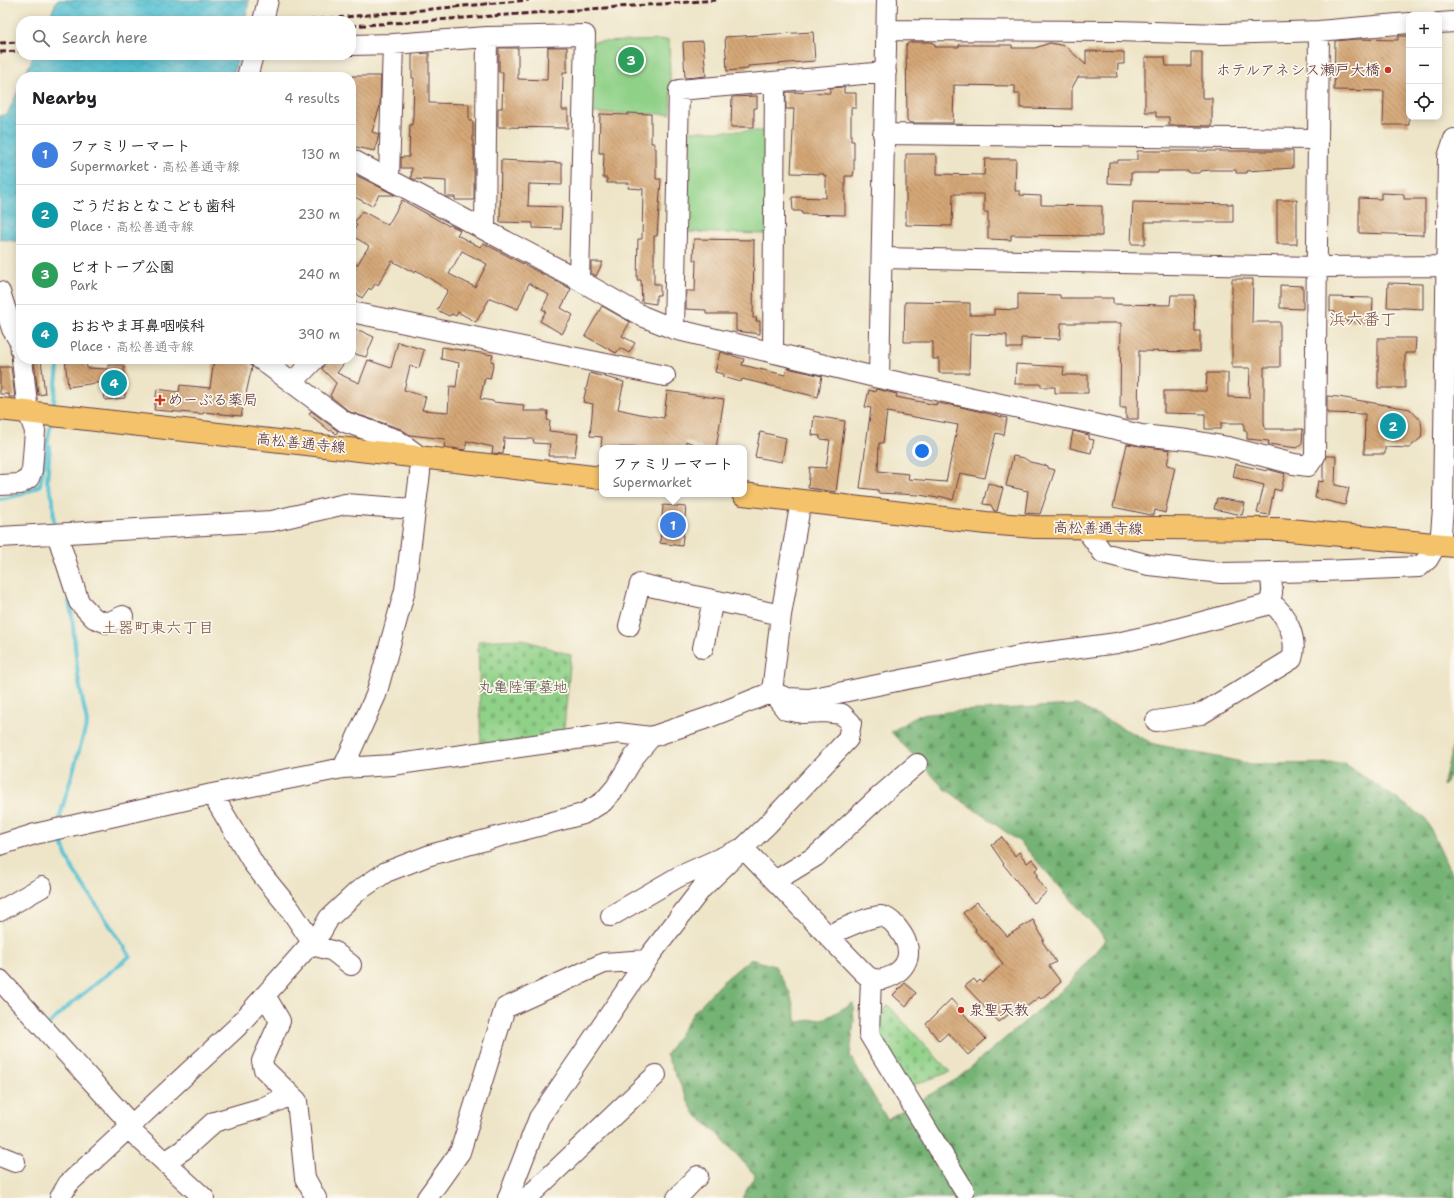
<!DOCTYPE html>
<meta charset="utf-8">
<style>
:root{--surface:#fff;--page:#f2f2f2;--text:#202124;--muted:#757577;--line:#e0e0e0;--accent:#c8321e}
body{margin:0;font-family:"Shantell Sans","Klee One",sans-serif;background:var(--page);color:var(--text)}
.controls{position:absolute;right:12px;top:12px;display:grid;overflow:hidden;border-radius:8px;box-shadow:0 2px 10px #0003}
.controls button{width:36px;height:36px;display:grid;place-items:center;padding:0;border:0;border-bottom:1px solid var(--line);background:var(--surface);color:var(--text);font:20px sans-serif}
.you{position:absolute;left:922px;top:451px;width:14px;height:14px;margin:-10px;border:3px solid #fff;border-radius:50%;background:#1a73e8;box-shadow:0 0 0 6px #1a73e833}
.badge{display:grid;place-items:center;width:26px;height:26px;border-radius:50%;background:var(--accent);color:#fff;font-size:13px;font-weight:700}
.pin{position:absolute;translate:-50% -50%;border:2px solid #fff;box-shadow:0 1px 4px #0006}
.popup{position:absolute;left:599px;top:445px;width:148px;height:52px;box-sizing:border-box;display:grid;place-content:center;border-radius:8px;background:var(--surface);filter:drop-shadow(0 1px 3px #0005);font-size:13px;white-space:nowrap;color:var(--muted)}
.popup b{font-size:15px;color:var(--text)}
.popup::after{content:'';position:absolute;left:50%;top:100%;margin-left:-8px;border:8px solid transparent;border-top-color:var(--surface)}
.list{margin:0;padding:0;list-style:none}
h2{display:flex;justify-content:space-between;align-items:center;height:52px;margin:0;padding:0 16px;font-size:17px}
h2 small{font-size:13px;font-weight:400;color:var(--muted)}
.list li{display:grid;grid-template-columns:26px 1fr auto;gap:12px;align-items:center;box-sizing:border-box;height:60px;padding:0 16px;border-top:1px solid var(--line)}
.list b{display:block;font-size:15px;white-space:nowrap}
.list p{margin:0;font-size:13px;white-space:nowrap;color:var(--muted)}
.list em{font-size:13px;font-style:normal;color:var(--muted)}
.icon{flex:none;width:22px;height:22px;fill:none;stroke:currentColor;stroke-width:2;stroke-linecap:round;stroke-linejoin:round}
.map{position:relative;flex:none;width:1454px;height:1198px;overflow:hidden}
.search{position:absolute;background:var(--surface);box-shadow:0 2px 10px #0003;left:16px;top:16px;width:340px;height:44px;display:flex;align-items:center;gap:10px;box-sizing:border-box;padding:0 14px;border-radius:16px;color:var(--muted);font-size:15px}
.panel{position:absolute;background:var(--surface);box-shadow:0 2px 10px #0003;left:16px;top:72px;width:340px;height:292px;border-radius:16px}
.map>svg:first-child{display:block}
.green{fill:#90d188;stroke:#6d785a}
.forest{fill:url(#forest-firs);stroke:#5f6950}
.cemetery{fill:url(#cemetery-stones);stroke:#6d785a}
.water{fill:url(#water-waves);stroke:#50707f}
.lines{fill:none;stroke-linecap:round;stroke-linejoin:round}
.stream{stroke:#57c2d3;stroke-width:4}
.building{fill:url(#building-back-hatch);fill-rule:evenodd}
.minor-casing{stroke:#633d43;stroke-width:22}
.major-casing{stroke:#633d43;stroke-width:24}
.minor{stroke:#fff;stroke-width:20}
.major{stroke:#f3c26a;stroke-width:22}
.rail{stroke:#4a1f2b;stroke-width:3;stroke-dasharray:6 3;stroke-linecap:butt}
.poi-dot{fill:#c8321e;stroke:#fbf7ec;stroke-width:1.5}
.labels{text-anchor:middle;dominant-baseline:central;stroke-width:3.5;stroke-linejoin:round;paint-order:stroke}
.poi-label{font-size:15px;fill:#4a1f2b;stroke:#fbf7ec;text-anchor:start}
.street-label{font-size:15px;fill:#4a1f2b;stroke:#fbf7ec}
.park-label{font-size:15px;fill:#5f5447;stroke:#fbf7ec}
.neighbourhood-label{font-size:16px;fill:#7a4f46;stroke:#fbf7ec}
.quarter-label{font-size:17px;fill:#7a4f46;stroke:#fbf7ec}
</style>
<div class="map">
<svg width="1454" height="1198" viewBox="0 0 1454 1198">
<defs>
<pattern id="forest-firs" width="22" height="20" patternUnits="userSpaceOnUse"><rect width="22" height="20" fill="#74b374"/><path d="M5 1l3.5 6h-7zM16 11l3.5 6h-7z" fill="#61915f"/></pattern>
<pattern id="cemetery-stones" width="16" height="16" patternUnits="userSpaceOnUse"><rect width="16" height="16" fill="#90d188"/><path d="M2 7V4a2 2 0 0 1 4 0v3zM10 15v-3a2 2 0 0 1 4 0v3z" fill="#7eb376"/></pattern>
<pattern id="water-waves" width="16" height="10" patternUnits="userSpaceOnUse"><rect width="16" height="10" fill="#57c2d3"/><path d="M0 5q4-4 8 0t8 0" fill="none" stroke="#4da6b5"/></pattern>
<pattern id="building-back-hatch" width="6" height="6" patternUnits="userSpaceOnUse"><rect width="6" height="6" fill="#d4a777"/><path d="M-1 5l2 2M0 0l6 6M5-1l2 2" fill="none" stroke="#ae8762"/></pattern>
</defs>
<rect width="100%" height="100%" fill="#fbf7ec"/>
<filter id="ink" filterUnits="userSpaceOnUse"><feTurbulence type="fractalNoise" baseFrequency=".025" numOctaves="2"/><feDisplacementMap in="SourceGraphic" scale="8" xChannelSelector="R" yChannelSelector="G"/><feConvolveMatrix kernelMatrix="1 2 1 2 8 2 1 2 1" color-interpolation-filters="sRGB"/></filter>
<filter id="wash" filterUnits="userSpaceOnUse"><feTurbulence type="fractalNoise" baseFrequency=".012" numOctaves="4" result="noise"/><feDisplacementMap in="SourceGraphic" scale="16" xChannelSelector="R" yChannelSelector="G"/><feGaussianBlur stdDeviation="0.9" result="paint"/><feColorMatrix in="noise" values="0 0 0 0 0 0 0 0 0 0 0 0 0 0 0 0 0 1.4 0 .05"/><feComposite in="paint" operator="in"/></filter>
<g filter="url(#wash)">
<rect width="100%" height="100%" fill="#eee5c8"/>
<path class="green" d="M669 40 671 114 590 113 592 42Z
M686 131H767L766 234 684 232Z"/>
<path class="forest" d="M1077 705 1154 744 1252 764 1344 763 1426 819 1454 880V1198H742L755 1175 719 1135 694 1113 666 1055 694 1012 720 984 750 959 775 966 790 993 797 1022 826 1018 853 1003 854 1021 850 1056 887 1119 957 1079 1067 986 1106 939 1020 842 944 788 891 732 918 715 957 711Z
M1454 739V770L1443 786Z"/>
<path class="cemetery" d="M521 639 571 655 563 738 481 751 478 641Z
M888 1005 950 1072 907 1087 872 1021Z"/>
<path class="water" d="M57 0H249L245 21H48Z
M34 55H238L233 77H24Z
M21 84V242L0 239V116L8 113Z"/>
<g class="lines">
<path class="stream" d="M53 409 59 359
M50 446 47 481 53 499 54 526
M0 499C15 497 27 494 40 485L51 422
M58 823 87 723 78 677 72 616 69 602
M48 1025 67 1007 130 956 72 868 66 855 59 834"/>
</g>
<g id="blocks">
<path class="building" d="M813 32 815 61 748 66V69L727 71 725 37Z
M1398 36H1409V125H1383L1384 91 1334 90 1335 41 1355 39 1398 40Z
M703 41 706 76 685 78 683 42Z
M910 42H930L935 44V47H959V45H1012V48H1035L1050 43 1065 46 1086 65V51L1124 52V64H1118L1117 77H1078L1072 88V109L1020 108V94H1015V86L954 85 953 123H910L907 120 906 45Z
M548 47H567V72H563L562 110H568V128L498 127V108H502L503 72H499V48H518V79L547 80Z
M1191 52H1202V98H1212V126L1169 125V117H1156V112H1145V57H1165L1166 66H1191Z
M429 53V103L469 104V121H473V146H474V200H455V197H446V181L413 179 411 178 412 168H401V157H409L410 125H412L413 116 414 78H412V54Z
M352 76H381L380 106 372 132 379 134 375 151 351 146Z
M844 87V93H856V108H851V141H854V170L853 176H845V215L802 214V211H793L792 197 826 198V176H824V174L791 173 794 109H786V92L827 93H830V88Z
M757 96V108H754V127H731L732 97Z
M628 113 651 114V143H654V148H656V179H661L657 236H654V284H660V295H656V304L642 302 641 280H637L638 239H642L643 189 628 188 629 183H607V178H603L604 153H599L600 114 628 115Z
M1137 151H1293V168L1247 171V173H1236V170H1211L1200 171 1199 173H1189V171H1158V173H1131V184L1108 183 1109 162H1118V160H1137Z
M906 154H935L937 157V174L984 175 985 159H1016L1015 191H1020V195L1041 196V205L1102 206V236L1011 235V240L988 239V212H984V194H953L952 226 906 225Z
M501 160 562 163V185L529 184 528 206 562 207 561 229 533 228V223L500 222Z
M351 173 366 180 395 195H379L372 206 351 195Z
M1381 193 1404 194V199H1425V232H1423V235L1359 233V198L1381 199Z
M402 200 449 226 450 225 460 230 457 235 480 247 483 243 571 289 561 308 573 315 562 334 540 321 546 311 542 309 549 295 529 283 518 309 490 298 476 322 458 312 456 316 452 314 449 316 437 310 448 290 416 270 415 273 392 261 378 285 376 283 371 290 369 288 362 298 351 290V263L357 265 369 246 351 235 357 225 354 223 362 211 388 225ZM462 251 487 264 475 287 449 274Z
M1277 200H1297V244H1277Z
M1133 202 1233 204V222H1145V244H1131Z
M694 239 754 240 753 318H757L756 321H760V334L736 331V314H706V310L686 309V291H695L696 260H693Z
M591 262H603L596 276 591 273Z
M1232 279H1253L1252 322H1280V367H1264V421L1265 429H1303L1302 444 1297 448 1268 444 1269 441 1247 439V431H1244V423H1221V429H1205V414L1164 413V391H1206L1207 373H1228V397L1249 398 1250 368H1232Z
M1388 283 1423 284V309L1387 307Z
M1280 285 1303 286V309L1280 308Z
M1018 294 1060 295V298H1113V304L1170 305 1171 295H1194L1195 331H1200V352L1139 351 1138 419H1126V408H1120L1121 323H1061L1060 339 1021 338V348H1007V335L970 334 969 373H939V359H933V342H904L905 302 970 303V315H994V309L1018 310Z
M1330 297 1373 298 1372 322 1335 321V312L1330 311Z
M602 306 630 322 622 336 635 343 629 353 620 348 616 353 585 336Z
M351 330 361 331 374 337 366 357 351 353Z
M1378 338H1416L1415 353H1405V388H1378Z
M398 342 424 350 419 368 410 366 404 390 426 397 422 410 448 412 450 386 456 387 459 363 441 359 442 347 493 355 491 361 494 362 490 379 485 378 480 399 493 401V402L524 405 523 411H548L547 420 550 421 549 431 578 434 575 456H548L550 444 534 443 533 439 504 438 503 454 492 453 493 447 467 441 465 450 444 447 445 439 410 435 401 429 350 412 330 396 336 383 322 369 326 359H347L337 373 359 383 368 360 391 368Z
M720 352 744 359 742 365 785 375 787 368 822 376 818 397 742 379 741 382 723 377V374L715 372Z
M41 359 45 394 38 395 34 360Z
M65 359H86L87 368 108 369V365H124L125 398 105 400 103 382 68 387Z
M214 359H246L252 367 241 416 204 412 203 414 154 410 157 389 179 392 180 385 210 388Z
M1016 364 1064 367 1063 375H1088V393H1055V387H1041V384H1015Z
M0 367H11L15 397H9V394H0Z
M590 373 624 382 618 409 640 414 664 418 667 391 724 399 716 448H703L686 441 685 448 601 447 602 437 590 436 593 404 583 402Z
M876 389 897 394 896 397 936 405V403L957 406 1007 418 1004 435 996 433 985 478 960 473 953 500 939 496 938 498 919 495 878 493V490L860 488 871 408 865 407 869 390 875 392ZM887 412 958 425 946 482 908 479 909 474 878 471 879 443H883Z
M1327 396 1338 397 1410 409 1421 421 1422 430 1421 438 1409 448 1385 447V454H1364L1365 414 1327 413Z
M311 411 338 431 336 434 332 430 330 431 309 414Z
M814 416 845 421 836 492 808 488 810 467 826 468 830 440 820 439V436L812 435Z
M1073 431 1089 435V439L1094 440 1091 453 1070 448Z
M760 432 786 438 782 462 755 457Z
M1127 444 1170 450 1167 465 1175 467 1165 513 1155 510 1154 515H1151L1113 507Z
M1013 456 1024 458 1030 462 1048 466V468L1055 470 1040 514 1025 513 1028 491 1006 486Z
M1326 456H1336L1335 485 1349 488 1345 505 1315 498 1318 481 1323 482V464Z
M1236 464 1267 471V469L1285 474 1281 491 1274 489 1269 515 1257 513 1264 485 1233 477Z
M988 483 1003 488 997 511H994L991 505 983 504Z
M1217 498 1245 503 1242 515 1214 509Z
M663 505 686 507 682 546 660 543Z
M1002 837 1015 856 1019 852 1027 863 1032 859 1039 867 1035 870 1038 875 1036 876 1047 892 1034 903 1003 864H1004L991 845Z
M977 902 1007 936 1033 920 1044 940 1042 941 1056 962 1049 966 1061 982 1041 999 1039 997 1019 1013 1016 1009 999 1022 965 986 974 979 977 983 980 980 982 983 1003 964 986 941 985 942 975 931 976 929 963 913Z
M905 983 916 993 906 1007 893 995Z
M951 999 986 1039 968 1055 948 1033 939 1041 926 1024Z"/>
</g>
</g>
<g filter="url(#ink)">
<use href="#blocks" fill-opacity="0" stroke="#633d43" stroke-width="1"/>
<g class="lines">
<defs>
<path id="minor" d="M263 21 268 0
M1439 23 1454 22
M887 30 1116 31 1223 34 1319 31 1409 23
M351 45 393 44 487 37 585 35 579 280
M247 77 253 55
M883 134 1317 139
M351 159 579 280 642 316 674 329 879 378 1094 424 1141 435 1188 440 1228 447 1294 464 1308 466 1315 456 1319 31
M389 178 393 44
M485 230 487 37
M882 258 1317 267 1454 266
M0 292 12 329 20 342 21 351
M351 312 665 376
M674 329 679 90 886 72
M773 353 775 82
M260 359 345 422 397 440 419 456 420 473 405 590 376 695 343 768
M879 378 887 0
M292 383 315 359
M0 485 20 484 29 478 32 470 35 431 28 412 22 359
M1085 528 1103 553 1149 565 1221 573 1323 571 1419 567 1428 559 1436 545
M57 534 79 602 94 618 107 623 123 616
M0 537 272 521 345 504 414 509
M1440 545 1443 509 1448 157 1454 139
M629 626 640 584 781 615
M703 648 713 600
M1156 721 1201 714 1292 659C1298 640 1287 614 1270 602
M212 794 255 866 290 909 312 942 319 947 333 951 351 965
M0 845 35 834 212 794 343 768 392 765 618 733 651 737 710 717 772 692 787 698 809 699 1019 656 1117 643 1161 633 1266 605C1276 597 1271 582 1270 572
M775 881 816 856 880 796 917 764
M0 911 42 887
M611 916 678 877 743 848 862 971C864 973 868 977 871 978 886 984 909 969 908 952 908 942 902 933 895 925 892 921 885 916 880 916 863 918 844 929 828 935
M871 978 869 1034 964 1190
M0 980 128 1121 132 1132 204 1198
M265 995 280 1021 262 1061 264 1069 297 1101 305 1178 316 1198
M0 1156 15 1162
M165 1162 183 1150 214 1122 262 1108 291 1095
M60 1198 68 1184 237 1027 321 932 329 918 358 891 386 872 430 855 583 814 603 802 616 787 634 757 651 737
M427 1198 460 1152 505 1008 604 963 647 960
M508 1198 539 1118 651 954 702 888 768 824 848 739 851 723 842 714 825 712 802 713 786 710 772 692 781 615 801 501
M527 1198 656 1075
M677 1198 698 1176"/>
<path id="major" d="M0 409 602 478
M743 494 986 523 1035 527 1279 529 1454 546"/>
</defs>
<use href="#minor" class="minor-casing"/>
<use href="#major" class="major-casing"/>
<use href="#minor" class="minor"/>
<use href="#major" class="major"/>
<path class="rail" d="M302 21 529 0
M351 26 717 0
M0 43 21 42
M0 52 21 51"/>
</g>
</g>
<g class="poi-dot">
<circle cx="1388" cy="70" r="4"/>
<path d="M158 394h4v4h4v4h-4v4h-4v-4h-4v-4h4z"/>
<circle cx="961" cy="1010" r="4"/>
</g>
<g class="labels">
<g class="poi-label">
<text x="1380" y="70" text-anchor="end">ホテルアネシス瀬戸大橋</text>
<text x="168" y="400">めーぷる薬局</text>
<text x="969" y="1010">泉聖天教</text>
</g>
<g class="street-label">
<text transform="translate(301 443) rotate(6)">高松善通寺線</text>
<text transform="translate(1098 528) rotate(1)">高松善通寺線</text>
</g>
<g class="park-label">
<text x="523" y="687">丸亀陸軍墓地</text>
</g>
<g class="neighbourhood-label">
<text x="158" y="627">土器町東六丁目</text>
</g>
<g class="quarter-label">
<text x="1363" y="319">浜六番丁</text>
</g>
</g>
</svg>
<div class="controls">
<button>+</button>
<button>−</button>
<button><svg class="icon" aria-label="locate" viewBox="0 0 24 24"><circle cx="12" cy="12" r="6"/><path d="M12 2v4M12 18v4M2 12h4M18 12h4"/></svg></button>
</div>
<div class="you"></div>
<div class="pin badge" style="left:673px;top:525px;background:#3f7fe0">1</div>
<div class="popup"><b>ファミリーマート</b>Supermarket</div>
<div class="pin badge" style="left:1393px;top:426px;background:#0f9aa8">2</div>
<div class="pin badge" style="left:631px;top:60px;background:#2e9e5b">3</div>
<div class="pin badge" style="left:114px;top:383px;background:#0f9aa8">4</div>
<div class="search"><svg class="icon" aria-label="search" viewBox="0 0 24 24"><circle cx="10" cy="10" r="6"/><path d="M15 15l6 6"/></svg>Search here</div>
<section class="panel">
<h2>Nearby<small>4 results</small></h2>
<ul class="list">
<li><span class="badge" style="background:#3f7fe0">1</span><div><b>ファミリーマート</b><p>Supermarket · 高松善通寺線</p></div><em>130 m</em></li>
<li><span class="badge" style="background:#0f9aa8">2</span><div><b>ごうだおとなこども歯科</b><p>Place · 高松善通寺線</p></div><em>230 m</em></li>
<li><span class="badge" style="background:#2e9e5b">3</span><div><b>ビオトープ公園</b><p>Park</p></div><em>240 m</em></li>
<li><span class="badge" style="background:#0f9aa8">4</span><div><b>おおやま耳鼻咽喉科</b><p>Place · 高松善通寺線</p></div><em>390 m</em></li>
</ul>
</section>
</div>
